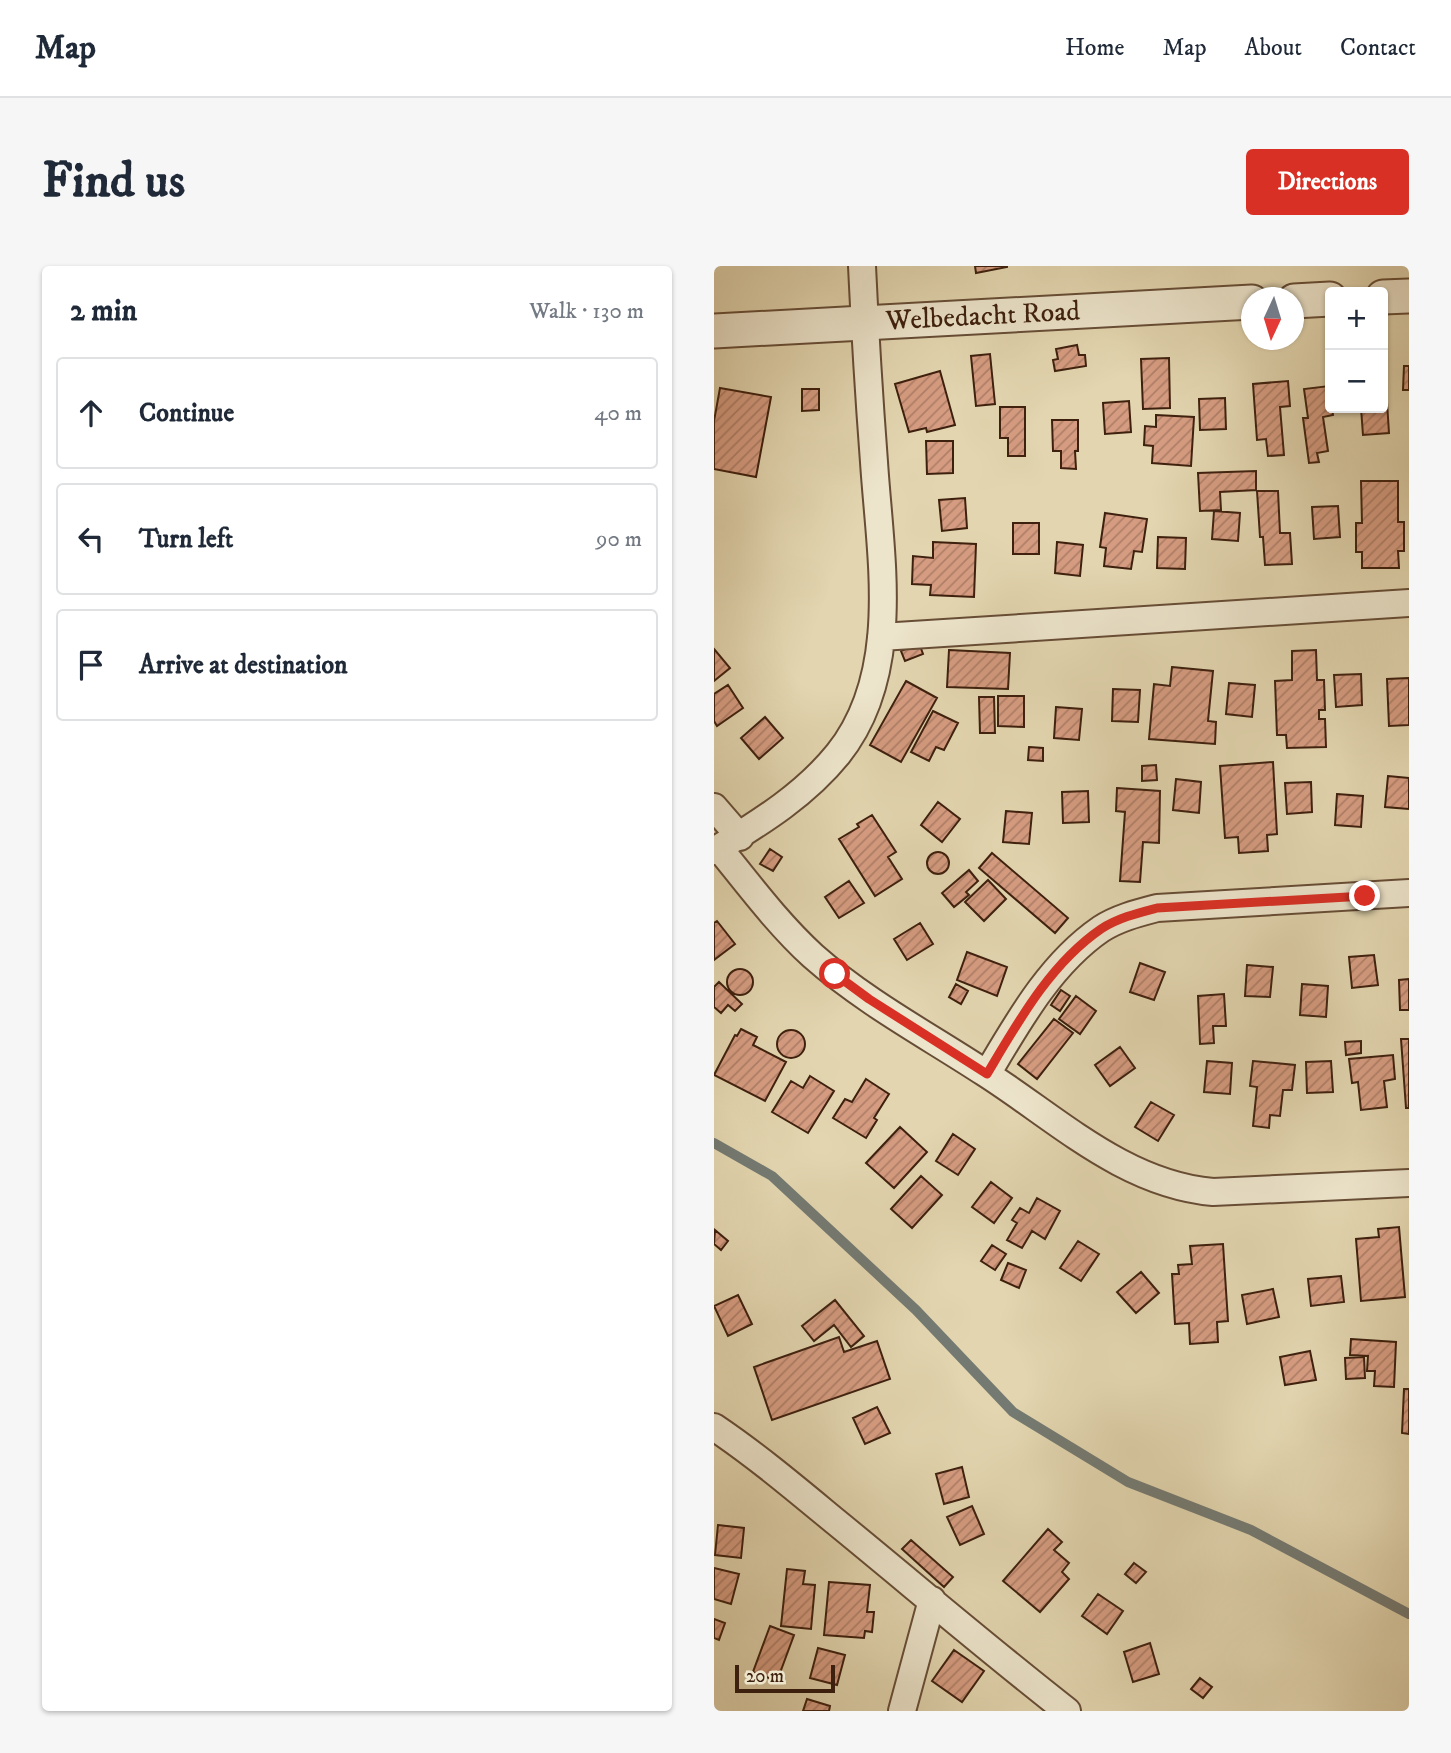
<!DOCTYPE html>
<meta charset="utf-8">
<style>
:root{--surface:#fff;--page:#f6f6f7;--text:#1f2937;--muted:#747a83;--line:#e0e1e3;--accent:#d93025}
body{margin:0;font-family:"IM FELL DW Pica",serif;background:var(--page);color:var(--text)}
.controls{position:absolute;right:21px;top:21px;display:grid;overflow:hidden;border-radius:7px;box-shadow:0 2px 5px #0004}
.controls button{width:63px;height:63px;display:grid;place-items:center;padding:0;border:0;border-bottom:2px solid var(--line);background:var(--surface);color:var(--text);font:35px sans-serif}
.compass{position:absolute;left:527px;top:21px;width:63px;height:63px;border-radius:50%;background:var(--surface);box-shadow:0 2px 5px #0004;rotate:184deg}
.scale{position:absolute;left:21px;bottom:18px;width:100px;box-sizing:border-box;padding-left:7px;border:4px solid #3e200e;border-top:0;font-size:19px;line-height:24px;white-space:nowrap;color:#3e200e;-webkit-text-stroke:5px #ece4cb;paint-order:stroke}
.stop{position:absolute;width:21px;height:21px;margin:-16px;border:5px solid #d93025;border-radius:50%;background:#fff}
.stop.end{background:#d93025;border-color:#fff;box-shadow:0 2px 7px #0008}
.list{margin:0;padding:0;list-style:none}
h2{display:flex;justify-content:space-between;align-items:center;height:91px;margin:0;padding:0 28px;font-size:30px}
h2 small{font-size:23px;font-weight:400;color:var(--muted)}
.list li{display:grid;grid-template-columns:46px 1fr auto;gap:21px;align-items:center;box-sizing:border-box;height:112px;margin:0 14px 14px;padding:0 14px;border:2px solid var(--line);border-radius:7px}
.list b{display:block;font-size:26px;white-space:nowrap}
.list em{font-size:23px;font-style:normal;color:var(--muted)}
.icon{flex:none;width:38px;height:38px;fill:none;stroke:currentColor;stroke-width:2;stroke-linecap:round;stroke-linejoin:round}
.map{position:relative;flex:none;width:695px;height:1445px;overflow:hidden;border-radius:7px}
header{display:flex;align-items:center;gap:42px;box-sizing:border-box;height:98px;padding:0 35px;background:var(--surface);border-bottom:2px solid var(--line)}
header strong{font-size:33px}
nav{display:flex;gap:38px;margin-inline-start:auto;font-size:24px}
.intro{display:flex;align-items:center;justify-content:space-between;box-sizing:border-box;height:168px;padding:0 42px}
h1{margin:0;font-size:49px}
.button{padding:18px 32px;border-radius:7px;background:var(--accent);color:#fff;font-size:24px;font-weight:700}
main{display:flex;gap:42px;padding:0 42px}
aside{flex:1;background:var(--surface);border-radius:7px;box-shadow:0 2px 5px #0004}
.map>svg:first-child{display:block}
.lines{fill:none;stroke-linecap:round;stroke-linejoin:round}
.stream{stroke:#747a72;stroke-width:10}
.building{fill:url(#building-hatch);stroke:#3e200e;stroke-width:2}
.minor-casing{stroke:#674d36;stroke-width:30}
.tertiary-casing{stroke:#674d36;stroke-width:37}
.minor{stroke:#ece4cb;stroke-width:26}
.tertiary{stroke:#ece4cb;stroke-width:33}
.route{stroke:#d93025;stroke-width:9}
.labels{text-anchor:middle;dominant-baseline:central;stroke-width:5;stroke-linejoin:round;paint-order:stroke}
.street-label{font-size:28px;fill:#3e200e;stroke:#ece4cb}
</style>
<header>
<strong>Map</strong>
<nav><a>Home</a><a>Map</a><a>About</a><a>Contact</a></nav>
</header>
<div class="intro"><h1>Find us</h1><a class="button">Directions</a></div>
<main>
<aside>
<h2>2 min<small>Walk · 130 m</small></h2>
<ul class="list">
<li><svg class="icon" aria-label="ahead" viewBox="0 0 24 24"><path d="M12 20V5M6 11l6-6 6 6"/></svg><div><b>Continue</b></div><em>40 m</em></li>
<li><svg class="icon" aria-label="left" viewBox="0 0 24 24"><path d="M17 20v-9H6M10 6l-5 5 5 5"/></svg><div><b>Turn left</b></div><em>90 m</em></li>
<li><svg class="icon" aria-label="arrive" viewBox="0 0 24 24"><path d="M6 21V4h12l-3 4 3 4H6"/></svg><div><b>Arrive at destination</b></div></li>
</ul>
</aside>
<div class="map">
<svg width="695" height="1445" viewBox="0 0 695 1445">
<defs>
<pattern id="building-hatch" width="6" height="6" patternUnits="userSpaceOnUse" patternTransform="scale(1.75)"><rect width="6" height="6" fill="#d69c81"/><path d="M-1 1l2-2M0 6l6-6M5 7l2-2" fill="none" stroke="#af7f68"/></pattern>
</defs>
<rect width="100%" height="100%" fill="#e2d5af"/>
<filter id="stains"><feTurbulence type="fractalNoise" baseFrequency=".00286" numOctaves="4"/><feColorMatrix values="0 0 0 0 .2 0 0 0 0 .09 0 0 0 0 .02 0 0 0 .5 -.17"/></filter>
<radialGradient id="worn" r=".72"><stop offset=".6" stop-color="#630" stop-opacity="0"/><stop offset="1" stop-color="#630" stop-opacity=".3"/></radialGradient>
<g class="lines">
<path class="stream" d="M0 877 58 910 202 1044 299 1146 414 1216 537 1264 695 1348"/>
</g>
<path class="building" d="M261 0H293V1L262 7Z
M363 79 365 89H371L372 100 341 105 339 94 344 93 342 83Z
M276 88 281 138 262 140 257 90Z
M455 92 456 142 429 143 427 93Z
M690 100H695V124H689Z
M226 105 241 159 213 166 212 162 195 166 181 118Z
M574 115 576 140 566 141 570 189 554 190 552 173 543 174 539 118Z
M615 120 619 149 609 151 614 185 603 187 605 196 595 197 589 152H594L590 123Z
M6 122 57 131 42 211 0 203V155Z
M88 123H105V144L88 145Z
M511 132 512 163 486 164 485 133Z
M415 135 417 166 391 168 389 137Z
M673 136 675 167 649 169 647 142H669V137Z
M286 141H311V190H294V172H286Z
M442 149 480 151 477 200 438 197 439 180 430 179 431 160 442 161Z
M338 154H364V185H361L362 203 347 202V185H339Z
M212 175H239V207L213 208Z
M542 205V224L506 226 507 244 486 245 484 207Z
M647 215H684V256H690V285H684L685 302H648V286H642V257H648Z
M543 225H564L566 267H576L578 298 551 299 549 271H546Z
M251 232 253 262 228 265 225 234Z
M624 240 626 271 600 273 598 241Z
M500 245 526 247 524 275 498 273Z
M391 247 433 253 428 286 420 285 417 303 390 300 392 282 386 281Z
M299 257H325V288H299Z
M444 271 472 272 471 303 443 302Z
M219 276 262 278 260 331 216 329 217 319 198 318 199 290 219 292Z
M343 276 369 279 366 310 341 307Z
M205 377 209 388 191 395 187 385Z
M0 383 16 402 0 415Z
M235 384 296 387 294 423 233 421Z
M602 384 603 414H610L611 444H605V453H611L612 481 573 482 572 469H563L561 415 578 414V385Z
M458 401 499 405 494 455 502 456 501 478 435 473 440 418 456 420Z
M647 408 648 439 622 441 620 409Z
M695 412V459L675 460 673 413Z
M192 415 223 432 187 496 156 479Z
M515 417 541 419 538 451 512 448Z
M14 419 29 442 3 460 0 455V428Z
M399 423 426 424 424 456 398 455Z
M284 430H310V461L284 460Z
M265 431H280L281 467H266Z
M342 441 368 443 365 474 340 472Z
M219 445 244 457 230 484 222 481 215 495 197 486Z
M51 451 69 472 45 493 27 472Z
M315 481 329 482V495L314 494Z
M559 496 563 568 553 569 554 585 525 587 524 571 511 572 506 500Z
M442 499 443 514 428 515V500Z
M674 510 695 512V543L671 541Z
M462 513 487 516 485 547 459 544Z
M597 516 598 546 573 548 571 517Z
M403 522 446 525 445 577 429 576 426 616 406 615 411 546 402 545Z
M374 525 375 556 349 557 348 526Z
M623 528 649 530 647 561 621 559Z
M224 536 246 553 228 576 207 559Z
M292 545 318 547 315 578 289 576Z
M158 549 182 586 174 591 188 613 161 630 125 573 145 561 143 558Z
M56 583 68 591 59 605 46 598Z
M213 597a11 11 0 1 1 22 0a11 11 0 1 1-22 0Z
M278 587 354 652 341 667 265 602Z
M255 604 264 615 252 626 255 629 240 641 228 627Z
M274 614 292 633 270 655 251 636Z
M135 615 150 637 125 652 111 631Z
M3 655 21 678 0 694V657Z
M206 657 219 678 193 694 180 673Z
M253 686 293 701 283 730 243 714Z
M660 689 664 719 638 722 635 691Z
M426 697 451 706 440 734 416 726Z
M533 699 559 701 556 731 531 730Z
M13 716a13 13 0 1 1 26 0a13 13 0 1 1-26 0Z
M695 713V744H686L685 714Z
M5 716 28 738 21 745 14 739 7 747 0 741V721Z
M242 718 254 725 247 738 235 731Z
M588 718 614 720 612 751 586 749Z
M347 724 356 730 346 745 337 739Z
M510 728 512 760H499L500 777 486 778 484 730Z
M362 730 382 745 366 768 345 753Z
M340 753 359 767 323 813 304 798Z
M27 763 43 771 39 779 72 796 51 835 0 809 21 769 23 770Z
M63 778a14 14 0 1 1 28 0a14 14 0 1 1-28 0Z
M687 773H695V842H692Z
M647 775V787L632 789 631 776Z
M406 781 421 802 396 820 381 799Z
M679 789 681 813 670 815 673 841 647 844 644 816 638 817 635 793Z
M493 795 518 797 516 828 490 826Z
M539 795 581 799 578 824H569L566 850 556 849 555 862 539 860 543 821 536 820Z
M617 795 619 826 593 827 592 796Z
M96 810 120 825 94 867 58 846 77 815 89 822Z
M152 813 175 828 160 852 163 854 152 872 119 852 131 833 138 836Z
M437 836 460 849 444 875 421 861Z
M186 861 213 886 180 922 152 897Z
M239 868 261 883 244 909 222 895Z
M207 910 228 929 198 962 177 943Z
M277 916 298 932 280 957 258 941Z
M323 932 346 945 331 973 318 965 308 982 293 974 303 957 298 954 306 942 315 947Z
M685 961 691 1031 647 1035 642 973 665 971 664 963Z
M1 964 14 975 7 984 0 978Z
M364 975 385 988 367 1015 346 1002Z
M509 978 514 1055 503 1056 504 1076 476 1078 475 1057 461 1058 458 1008H465L464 999 478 998 476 980Z
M278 979 292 988 281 1004 267 995Z
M294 997 312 1004 305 1022 287 1014Z
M427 1006 445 1027 422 1047 403 1026Z
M627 1010 630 1036 597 1040 594 1013Z
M559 1023 565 1051 533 1058 528 1029Z
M24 1029 38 1058 14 1070 0 1040Z
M121 1034 150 1070 137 1081 120 1059 100 1075 88 1060Z
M125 1071 130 1086 163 1075 176 1113 58 1154 40 1101Z
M637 1073 682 1076 680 1121 660 1120 661 1105H653L654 1090 636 1089Z
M596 1085 602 1114 571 1119 566 1091Z
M650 1091 651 1112 632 1113 631 1092Z
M690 1123H695V1168L688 1167Z
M163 1141 176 1167 151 1178 139 1152Z
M248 1201 255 1231 230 1238 222 1208Z
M258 1240 270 1268 246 1279 233 1251Z
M4 1259 30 1262 27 1292 1 1289Z
M334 1263 348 1276 340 1284 355 1297 348 1306 355 1313 326 1346 289 1315Z
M197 1274 239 1311 230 1321 188 1283Z
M420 1297 432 1306 422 1317 411 1308Z
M0 1302 25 1308 17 1338 0 1333Z
M73 1303 91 1305 89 1318 101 1319 97 1363 67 1360Z
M115 1316 156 1319 153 1346H160L158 1366 151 1365 150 1372 110 1369Z
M384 1328 409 1345 393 1368 368 1350Z
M0 1353 11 1357 5 1374 0 1372Z
M56 1360 80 1369 63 1415 39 1406Z
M436 1377 445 1408 419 1416 410 1386Z
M104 1382 131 1389 123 1419 96 1412Z
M240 1384 270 1405 248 1436 218 1415Z
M486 1412 498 1421 489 1432 477 1423Z
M93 1433 116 1440 115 1445H89Z"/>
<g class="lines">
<defs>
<path id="minor" d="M167 371 695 337
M0 541 26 571
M5 582C35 619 64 658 99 690 151 736 213 769 271 807 343 853 410 918 499 926L695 917
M0 585C45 557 90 530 124 488 189 407 166 290 160 196 155 130 151 65 148 0
M273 808C304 756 336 698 387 663 404 652 424 647 443 642L695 627
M0 1161C43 1190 82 1223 122 1256 199 1319 275 1384 353 1445
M188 1445 218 1334"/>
<path id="tertiary" d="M669 31 695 30
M580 35 616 33
M0 65 538 36"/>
</defs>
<use href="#minor" class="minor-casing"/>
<use href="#tertiary" class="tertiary-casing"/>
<use href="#minor" class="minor"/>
<use href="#tertiary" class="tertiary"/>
</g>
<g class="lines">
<path class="route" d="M121 708 155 733 273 808C304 756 336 698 387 663 404 652 424 647 443 642L651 630"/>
</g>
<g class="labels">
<g class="street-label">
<text transform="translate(269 50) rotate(-3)">Welbedacht Road</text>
</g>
</g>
<rect width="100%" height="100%" filter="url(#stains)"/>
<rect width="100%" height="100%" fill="url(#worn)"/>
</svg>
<div class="controls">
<button>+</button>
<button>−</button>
</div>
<svg class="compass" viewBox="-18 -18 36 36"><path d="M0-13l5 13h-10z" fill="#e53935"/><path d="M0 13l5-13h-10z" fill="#747a83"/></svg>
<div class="scale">20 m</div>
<div class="stop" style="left:121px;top:708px"></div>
<div class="stop end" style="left:651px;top:630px"></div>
</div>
</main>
